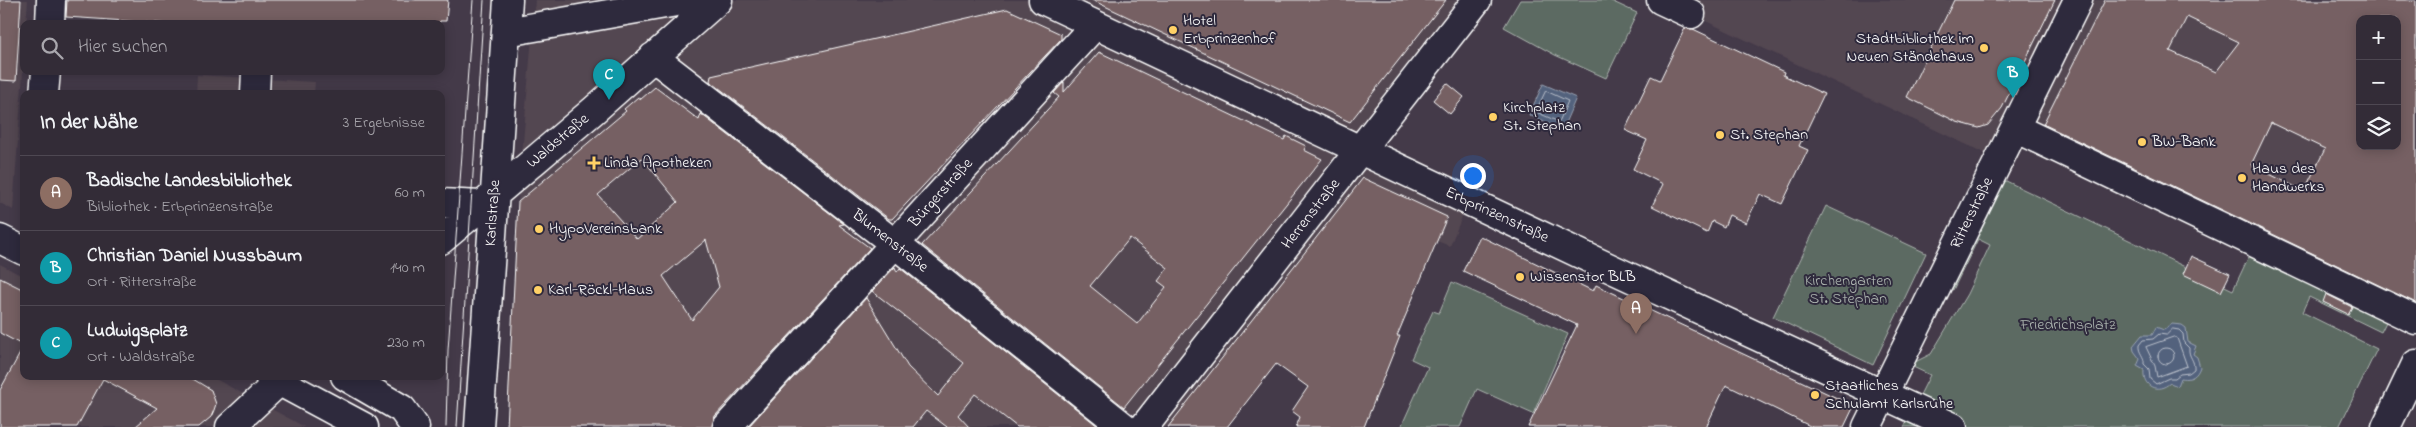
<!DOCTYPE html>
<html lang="de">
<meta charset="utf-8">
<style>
:root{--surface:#332c37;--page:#3e3842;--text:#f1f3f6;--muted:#a9a7ad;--line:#4e4852;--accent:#ffd166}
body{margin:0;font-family:"Indie Flower",sans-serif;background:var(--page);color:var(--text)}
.controls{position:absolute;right:15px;top:15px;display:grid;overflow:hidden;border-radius:10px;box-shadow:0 2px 12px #0003}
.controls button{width:45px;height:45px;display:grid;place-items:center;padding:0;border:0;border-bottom:1px solid var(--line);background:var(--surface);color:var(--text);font:25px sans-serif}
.you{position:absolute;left:1472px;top:175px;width:18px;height:18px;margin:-12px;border:4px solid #fff;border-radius:50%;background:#1a73e8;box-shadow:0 0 0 8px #1a73e833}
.badge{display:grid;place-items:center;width:32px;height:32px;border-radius:50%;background:var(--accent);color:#fff;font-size:16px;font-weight:700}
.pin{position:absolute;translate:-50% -41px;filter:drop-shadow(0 1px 2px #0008)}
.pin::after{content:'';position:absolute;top:26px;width:18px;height:15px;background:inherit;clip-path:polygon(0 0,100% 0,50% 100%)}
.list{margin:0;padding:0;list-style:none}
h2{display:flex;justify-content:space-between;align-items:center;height:65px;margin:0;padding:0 20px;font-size:21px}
h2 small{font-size:16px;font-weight:400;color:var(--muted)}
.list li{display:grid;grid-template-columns:32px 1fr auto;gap:15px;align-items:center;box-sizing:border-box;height:75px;padding:0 20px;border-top:1px solid var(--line)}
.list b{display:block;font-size:19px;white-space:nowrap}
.list p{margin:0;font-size:16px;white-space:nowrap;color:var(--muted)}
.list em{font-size:16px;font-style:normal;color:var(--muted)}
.icon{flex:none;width:28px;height:28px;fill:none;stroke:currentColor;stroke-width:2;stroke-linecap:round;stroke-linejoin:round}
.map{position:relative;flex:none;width:2416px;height:427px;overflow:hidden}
.search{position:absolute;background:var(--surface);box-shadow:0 2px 12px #0003;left:20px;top:20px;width:425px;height:55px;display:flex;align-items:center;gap:12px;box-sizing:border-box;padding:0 18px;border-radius:10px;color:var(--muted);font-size:19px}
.panel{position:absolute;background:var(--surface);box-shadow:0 2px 12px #0003;left:20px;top:90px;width:425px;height:290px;border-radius:10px}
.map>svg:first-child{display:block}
.built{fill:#534651;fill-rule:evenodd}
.green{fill:#5b6b62;stroke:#adb5b0}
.water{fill:#53627d;stroke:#98a1b1}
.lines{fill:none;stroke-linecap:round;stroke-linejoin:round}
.shore{stroke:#bac0cb;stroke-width:1}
.building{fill:#766164;stroke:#fff;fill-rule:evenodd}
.minor-casing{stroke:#fff;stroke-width:31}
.major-casing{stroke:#fff;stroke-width:31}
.minor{stroke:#2f2a3d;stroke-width:28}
.major{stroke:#2f2a3d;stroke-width:28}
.tram{stroke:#fff;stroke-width:1}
.poi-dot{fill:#ffd166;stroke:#2f2a3d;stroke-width:2}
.labels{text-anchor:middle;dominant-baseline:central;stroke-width:4;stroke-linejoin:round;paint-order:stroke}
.poi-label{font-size:16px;fill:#fff;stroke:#2f2a3d;text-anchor:start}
.street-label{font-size:16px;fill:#fff;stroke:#2f2a3d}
.park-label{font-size:16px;fill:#adb5b0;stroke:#2f2a3d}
</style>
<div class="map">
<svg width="2416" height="427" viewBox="0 0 2416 427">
<rect width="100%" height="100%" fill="#443a49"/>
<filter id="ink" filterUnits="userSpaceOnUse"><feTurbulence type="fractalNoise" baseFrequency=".02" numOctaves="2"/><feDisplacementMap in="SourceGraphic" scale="10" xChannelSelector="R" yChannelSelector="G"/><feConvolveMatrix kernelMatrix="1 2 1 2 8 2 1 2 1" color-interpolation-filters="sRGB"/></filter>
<g filter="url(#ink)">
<path class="built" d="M0 0H28L26 24H24V58L13 210 0 203Z
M535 0H1477L1360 150 1468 202 1450 246 1413 232 1374 229 1223 427H507L518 202Z
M1665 0H2416V320L2015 128 1999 160 1691 14ZM2360 19H2397V146H2360Z
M197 75 315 82 314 94H196Z
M0 264 24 277V376H210L305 427H0Z"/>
<path class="green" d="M1520 0H1609L1637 13 1606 78 1555 55 1504 27Z
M2002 179 2233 290 2250 254 2387 320 2381 332 2309 297 2302 312 2377 349 2339 427H1904L1930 375 1913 367 1915 362 1931 354 1967 294 1990 245 1978 239 1953 290 1949 288Z
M1826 206 1926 253 1873 365 1773 317Z
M1452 282 1568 334 1533 414 1477 389 1460 427H1401L1428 367 1411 359 1433 311 1439 313Z"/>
<path class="water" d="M1543 84 1576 98 1562 130 1529 115Z
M2172 324 2182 325 2186 328 2188 342 2196 346 2193 354 2197 357 2200 367C2197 376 2191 380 2181 378L2178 386 2170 383C2158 394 2142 387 2144 370L2137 366 2140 359 2134 351 2133 346 2142 335H2152L2156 327 2164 330Z"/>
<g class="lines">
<path class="shore" d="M1546 91 1568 101 1559 122 1536 112Z
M2173 329 2179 330 2183 334 2184 343 2189 348C2188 357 2195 360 2194 369L2189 373 2180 374 2175 378H2169L2156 384 2150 379 2149 369 2144 364C2145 356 2138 353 2139 345L2143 340 2153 339 2159 334 2166 335Z
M2174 337 2177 338 2187 366 2157 377 2155 366 2146 347Z
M2158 356a8 8 0 1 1 16 0a8 8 0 1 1-16 0Z"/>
</g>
<path class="building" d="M0 0H21L16 81 0 80Z
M67 0H448L446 21H440L439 24H171L66 17Z
M1092 0H1446L1350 122Z
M1954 0H2055L2002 108 1988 125 1979 128 1957 122 1907 97Z
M2105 0H2416V303L2043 124ZM2187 17 2239 42 2216 72 2170 51ZM2360 19H2397V146H2360ZM2271 123 2325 149 2304 191 2251 165Z
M1007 9 1061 34V39L892 219H889L710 81 711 76Z
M1685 28 1693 29 1784 72 1783 75 1824 94 1799 146 1808 150 1782 204 1760 194 1746 223 1729 215 1724 227 1712 221 1707 233 1652 206 1663 184 1633 169 1647 140 1625 130 1651 76 1660 80Z
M1099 52 1284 140 1286 136 1306 146 1304 150 1322 159 1124 407 922 245 1059 97 1054 93 1064 82V92ZM1130 238 1168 268 1158 281 1166 287 1137 324 1090 286Z
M1447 83 1464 97 1450 114 1433 100Z
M655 87 699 120 701 114 844 224 839 225 870 248 715 416 712 427H507L518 202 626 111 624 109 638 97 641 99ZM642 158 678 202 637 239 598 195ZM706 240 719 287 692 320 663 276Z
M1363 178 1447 217 1397 336H1400L1364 427H1296L1300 417 1292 411 1308 387 1276 364 1227 427H1168Z
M1480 236 1593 291 1596 285 1854 406 1844 427H1812L1726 385 1706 427H1528L1577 325 1463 271Z
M2191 256 2230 274 2221 292 2183 274Z
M895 267 897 272 900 268 1099 427H1017L975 394 958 415 969 427H947L926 411 913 427H748L866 298 908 367 938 396 964 363 872 291Z
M0 278 24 290V346L0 333Z
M2326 294 2352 307 2348 314 2323 302Z
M24 346V376H188L211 390 216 404 214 410 211 417 199 427H135L157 408 103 379 77 427H0V390Z"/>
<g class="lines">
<defs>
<path id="minor" d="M1043 0 1610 268 1953 427
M1661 0 1691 14
M50 24 51 0
M506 32 688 0
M653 57 895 244 1124 427
M44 94 46 71
M255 94 256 71
M2015 128 2416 320
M441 203 481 205
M441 240 593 111 718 0
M345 376 402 409 415 427
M230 427 285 376
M479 427 508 0
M727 427 1095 25
M1144 427 1477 0
M1867 427 2078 0
M2386 427 2416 364"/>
<path id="major" d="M0 239 24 251
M269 376 364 427"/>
</defs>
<use href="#minor" class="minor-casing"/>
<use href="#major" class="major-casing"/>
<use href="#minor" class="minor"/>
<use href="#major" class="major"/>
<path class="tram" d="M446 427 448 350 473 0
M457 427 484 0"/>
</g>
</g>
<g class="poi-dot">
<circle cx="1173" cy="30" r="5"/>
<circle cx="1984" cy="48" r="5"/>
<circle cx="1493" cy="117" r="5"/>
<circle cx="1720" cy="135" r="5"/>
<circle cx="2142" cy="142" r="5"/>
<path d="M591.5 155.5h5v5h5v5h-5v5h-5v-5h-5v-5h5z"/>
<circle cx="2242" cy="178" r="5"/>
<circle cx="539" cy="229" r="5"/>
<circle cx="1520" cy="277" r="5"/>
<circle cx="538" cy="290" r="5"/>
<circle cx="1815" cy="395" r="5"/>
</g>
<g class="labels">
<g class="poi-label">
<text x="1183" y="21">Hotel<tspan x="1183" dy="18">Erbprinzenhof</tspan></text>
<text x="1974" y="39" text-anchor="end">Stadtbibliothek im<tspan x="1974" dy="18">Neuen Ständehaus</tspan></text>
<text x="1503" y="108">Kirchplatz<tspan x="1503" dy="18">St. Stephan</tspan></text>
<text x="1730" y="135">St. Stephan</text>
<text x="2152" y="142">BW-Bank</text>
<text x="604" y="163">Linda Apotheken</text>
<text x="2252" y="169">Haus des<tspan x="2252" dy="18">Handwerks</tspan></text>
<text x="549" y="229">HypoVereinsbank</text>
<text x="1530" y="277">Wissenstor BLB</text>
<text x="548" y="290">Karl-Röckl-Haus</text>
<text x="1825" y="386">Staatliches<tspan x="1825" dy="18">Schulamt Karlsruhe</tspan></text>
</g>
<g class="street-label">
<text transform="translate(558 141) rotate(-40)">Waldstraße</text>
<text transform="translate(941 193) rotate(-48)">Bürgerstraße</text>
<text transform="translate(493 213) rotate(-86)">Karlstraße</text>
<text transform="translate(1972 213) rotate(-64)">Ritterstraße</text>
<text transform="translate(1311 214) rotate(-52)">Herrenstraße</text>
<text transform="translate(1497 215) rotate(25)">Erbprinzenstraße</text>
<text transform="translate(890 241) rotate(38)">Blumenstraße</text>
</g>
<g class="park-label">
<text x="1848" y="281">Kirchengarten<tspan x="1848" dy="18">St. Stephan</tspan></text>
<text x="2068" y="325">Friedrichsplatz</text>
</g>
</g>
</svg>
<div class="controls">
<button>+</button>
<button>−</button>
<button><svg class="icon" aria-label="layers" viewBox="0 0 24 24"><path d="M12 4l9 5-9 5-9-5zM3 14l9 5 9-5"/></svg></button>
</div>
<div class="you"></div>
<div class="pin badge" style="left:1636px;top:334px;background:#8d6e63">A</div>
<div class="pin badge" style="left:2013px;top:98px;background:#0f9aa8">B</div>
<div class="pin badge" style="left:609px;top:100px;background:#0f9aa8">C</div>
<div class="search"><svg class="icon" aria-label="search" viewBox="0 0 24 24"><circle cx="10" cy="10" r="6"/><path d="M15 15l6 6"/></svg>Hier suchen</div>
<section class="panel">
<h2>In der Nähe<small>3 Ergebnisse</small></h2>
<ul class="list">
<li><span class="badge" style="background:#8d6e63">A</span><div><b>Badische Landesbibliothek</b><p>Bibliothek · Erbprinzenstraße</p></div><em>60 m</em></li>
<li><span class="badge" style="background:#0f9aa8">B</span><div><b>Christian Daniel Nussbaum</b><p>Ort · Ritterstraße</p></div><em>140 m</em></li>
<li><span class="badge" style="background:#0f9aa8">C</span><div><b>Ludwigsplatz</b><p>Ort · Waldstraße</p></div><em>230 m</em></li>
</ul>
</section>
</div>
